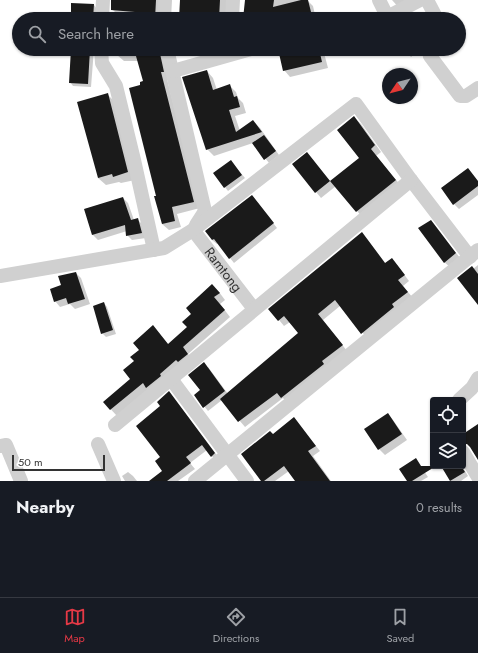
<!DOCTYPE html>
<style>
:root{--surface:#171b24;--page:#20242c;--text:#f1f3f6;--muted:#9ea1a6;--line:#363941;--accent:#e63946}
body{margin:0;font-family:Jost,sans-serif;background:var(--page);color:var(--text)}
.controls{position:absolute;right:12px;bottom:12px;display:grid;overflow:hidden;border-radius:4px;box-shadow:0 1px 3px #0004}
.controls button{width:36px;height:36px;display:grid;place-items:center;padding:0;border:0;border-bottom:1px solid var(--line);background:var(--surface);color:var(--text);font:20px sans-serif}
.compass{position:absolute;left:382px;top:68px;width:36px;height:36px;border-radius:50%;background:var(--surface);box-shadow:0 1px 3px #0004;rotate:235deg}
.scale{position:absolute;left:12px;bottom:10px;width:93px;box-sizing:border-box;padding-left:4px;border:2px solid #333;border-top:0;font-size:11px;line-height:14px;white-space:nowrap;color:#333;-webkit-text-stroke:3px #fff;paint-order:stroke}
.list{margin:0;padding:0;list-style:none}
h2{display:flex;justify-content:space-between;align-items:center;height:52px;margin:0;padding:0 16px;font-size:17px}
h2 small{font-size:13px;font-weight:400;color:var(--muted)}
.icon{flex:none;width:22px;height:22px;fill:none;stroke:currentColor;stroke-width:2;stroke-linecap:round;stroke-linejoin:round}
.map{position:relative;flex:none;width:478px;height:481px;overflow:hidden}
.search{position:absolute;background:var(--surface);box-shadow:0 1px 3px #0004;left:12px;right:12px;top:12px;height:44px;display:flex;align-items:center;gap:10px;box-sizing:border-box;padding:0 14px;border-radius:22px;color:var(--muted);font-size:15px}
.sheet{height:116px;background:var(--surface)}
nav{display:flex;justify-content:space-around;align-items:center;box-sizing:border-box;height:56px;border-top:1px solid var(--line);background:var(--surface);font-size:11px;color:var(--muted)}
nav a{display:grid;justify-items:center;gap:2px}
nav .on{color:var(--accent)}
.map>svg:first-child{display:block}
.shadow{fill:#0003}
.building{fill:#1a1a1a}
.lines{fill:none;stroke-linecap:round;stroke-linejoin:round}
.minor{stroke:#d0d0d0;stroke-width:14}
.labels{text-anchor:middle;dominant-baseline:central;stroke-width:4;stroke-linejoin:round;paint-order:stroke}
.street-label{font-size:14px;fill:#333;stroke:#fff}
</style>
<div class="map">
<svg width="478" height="481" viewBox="0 0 478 481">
<rect width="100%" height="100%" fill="#fff"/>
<path class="shadow" d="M113 0H164L162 19 119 16 112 9Z
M181 0H228L227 19H181Z
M246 0H307L313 6 316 19H242V17L244 16Z
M392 0H417L400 9Z
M94 5 97 9 96 19H72Z
M72 49H94L91 87 73 86 70 82Z
M114 49H166L169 78 167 79 200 208 177 214 181 227 169 230 162 224 157 196 141 86 144 82 138 61H124L117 55V51Z
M279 49H323L328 68 290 77 284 70Z
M404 49H421L411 57Z
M207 71 213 78 217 90 230 86 236 92 238 98 243 103 246 113 235 116 240 131 253 121 260 128 279 155 269 163 253 143 214 156 207 149Z
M108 95 115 102 135 180 121 183 119 182 106 185 98 178Z
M354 117 361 124 381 152 376 156 402 187 363 218 336 186 321 198 293 164 307 154 331 182 360 159Z
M234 165 245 178 228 191 214 173Z
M478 181V195L459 209 454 204Z
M252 196 277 228 234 263 218 243 217 244 212 240Z
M123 198 128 203 134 220H138L143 225 146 238 132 240 127 235V231L98 240 93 235 85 209Z
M430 221 461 259 450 267 444 262Z
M367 239 386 264 397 265 409 281 403 286 413 298 368 339 340 306 323 320 347 351 287 403 283 398 245 427 222 400 208 411 195 395 201 391 208 367 228 394 299 333 290 322 284 326 270 309Z
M478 265V304L473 269Z
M76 273 81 278 90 304 75 309 70 304 60 307 55 301 62 286Z
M219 292 225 300 220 304 230 317 188 354 194 361 117 416 104 402 131 379 135 362 153 327 169 345 188 327 183 322Z
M104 303 107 307 116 334 106 337 102 333Z
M169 392 219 458 216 461 207 450 190 463 195 469 178 481H150L164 471 162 457V407Z
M388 414 393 420 407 440 385 455 379 449 366 429Z
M294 419 320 451 313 456 331 481H296L289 471 275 481H263L273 435Z
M416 459 428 477 421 481H408Z
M442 466H462L468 476 461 481H451Z
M128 472 133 476 137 481H125L122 476Z"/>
<path class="building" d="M111 0H156L155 19H135V12L111 10Z
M180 0H220L219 19H179Z
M245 0H274L273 7 301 0H308L312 16 303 19H243Z
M71 3 94 4 93 19H71Z
M71 49H90L88 84 69 83Z
M134 49H159L164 72H161L194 202 172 207 175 221 162 224 154 196H156L129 88 140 85V82L143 81Z
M278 49H319L322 62 283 71Z
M207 70 213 90 230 84 234 97 237 96 240 107 229 110 236 132 253 120 262 132 206 150 182 77Z
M108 93 128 172 113 177 112 174 98 178 77 102Z
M354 116 375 145 371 149 396 180 356 212 330 181 359 158 337 130Z
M264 135 276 151 264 160 252 143Z
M307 152 330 181 315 193 292 164Z
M231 160 242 175 224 188 213 173Z
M468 168 478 181V186L453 205 441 188Z
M252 195 274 223 229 259 214 239 212 240 205 231Z
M123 197 131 220 138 218 142 233 126 236 125 225 92 235 84 209Z
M431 220 456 253 444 263 418 228Z
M362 232 385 263 392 258 405 275 398 280 408 292 392 304 394 307 361 334 335 300 318 314 343 345 322 361 324 364 281 398 277 393 238 422 220 399 298 333 284 316 278 321 268 309Z
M472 266 478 274V305L457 278Z
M76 272 85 299 68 304 66 298 54 302 50 289 61 285 58 276Z
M212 284 220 293 214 297 225 310 183 347 188 354 178 362 176 360 160 374 161 376 146 388 143 383 110 410 103 402 130 379 123 370 134 361 130 357 139 350 133 343 153 325 168 344 187 327 182 322 191 314 186 308Z
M104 302 113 330 101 334 93 306Z
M204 362 225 391 203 408 194 395 200 390 188 375Z
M169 391 215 453 211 457 202 445 186 457 191 463 167 481H149L162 471 155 461 160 457 136 426 160 406 157 402Z
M388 413 402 434 378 450 364 429Z
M294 417 316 446 308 451 330 481H295L284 466 264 481H261L241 454 270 431 273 434Z
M478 424V460L470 447 467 444H463V434Z
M416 458 421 466H436L412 481H407L399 469Z
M441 466H461L465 472 450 481Z"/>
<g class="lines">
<g class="minor">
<path d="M379 0 386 14 391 15 420 0"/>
<path d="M427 0 437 19"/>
<path d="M102 19 103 0"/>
<path d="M164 19 165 0"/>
<path d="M232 19 233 0"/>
<path d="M101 49 102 63 116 86 134 160 154 250"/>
<path d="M167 49 205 211 196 225"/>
<path d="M436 49 430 56 460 96H466L478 88"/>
<path d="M173 71 251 49"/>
<path id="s1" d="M193 230 254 309"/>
<path d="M0 276 164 248 193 230 356 104 411 180 470 257"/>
<path d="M171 379 247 481"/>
<path d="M459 400 472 388 478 378"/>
<path d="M115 425 411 180"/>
<path d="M98 444 114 481"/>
<path d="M0 446 6 445 21 481"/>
<path d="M463 452 478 477"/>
<path d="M195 481 478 250"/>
</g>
</g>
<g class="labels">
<g class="street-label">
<text stroke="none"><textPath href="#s1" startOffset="50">Ramtong</textPath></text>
</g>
</g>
</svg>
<div class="controls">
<button><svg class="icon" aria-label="locate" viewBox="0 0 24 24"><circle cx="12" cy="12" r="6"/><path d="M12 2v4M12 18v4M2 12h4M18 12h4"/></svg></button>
<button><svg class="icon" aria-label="layers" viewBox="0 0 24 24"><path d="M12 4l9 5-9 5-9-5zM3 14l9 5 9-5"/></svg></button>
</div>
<svg class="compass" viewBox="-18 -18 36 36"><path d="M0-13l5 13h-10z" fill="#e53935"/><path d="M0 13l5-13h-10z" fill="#9ea1a6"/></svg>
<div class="scale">50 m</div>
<div class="search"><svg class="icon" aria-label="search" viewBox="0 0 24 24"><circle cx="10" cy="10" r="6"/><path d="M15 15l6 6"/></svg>Search here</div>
</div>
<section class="sheet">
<h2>Nearby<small>0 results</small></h2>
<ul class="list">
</ul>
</section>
<nav>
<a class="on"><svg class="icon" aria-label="map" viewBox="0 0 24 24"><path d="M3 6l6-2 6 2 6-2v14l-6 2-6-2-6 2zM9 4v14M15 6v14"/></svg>Map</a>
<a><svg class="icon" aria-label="directions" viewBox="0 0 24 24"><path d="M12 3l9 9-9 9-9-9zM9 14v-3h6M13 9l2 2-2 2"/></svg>Directions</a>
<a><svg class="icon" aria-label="saved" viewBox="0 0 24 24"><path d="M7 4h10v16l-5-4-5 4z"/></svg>Saved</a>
</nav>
